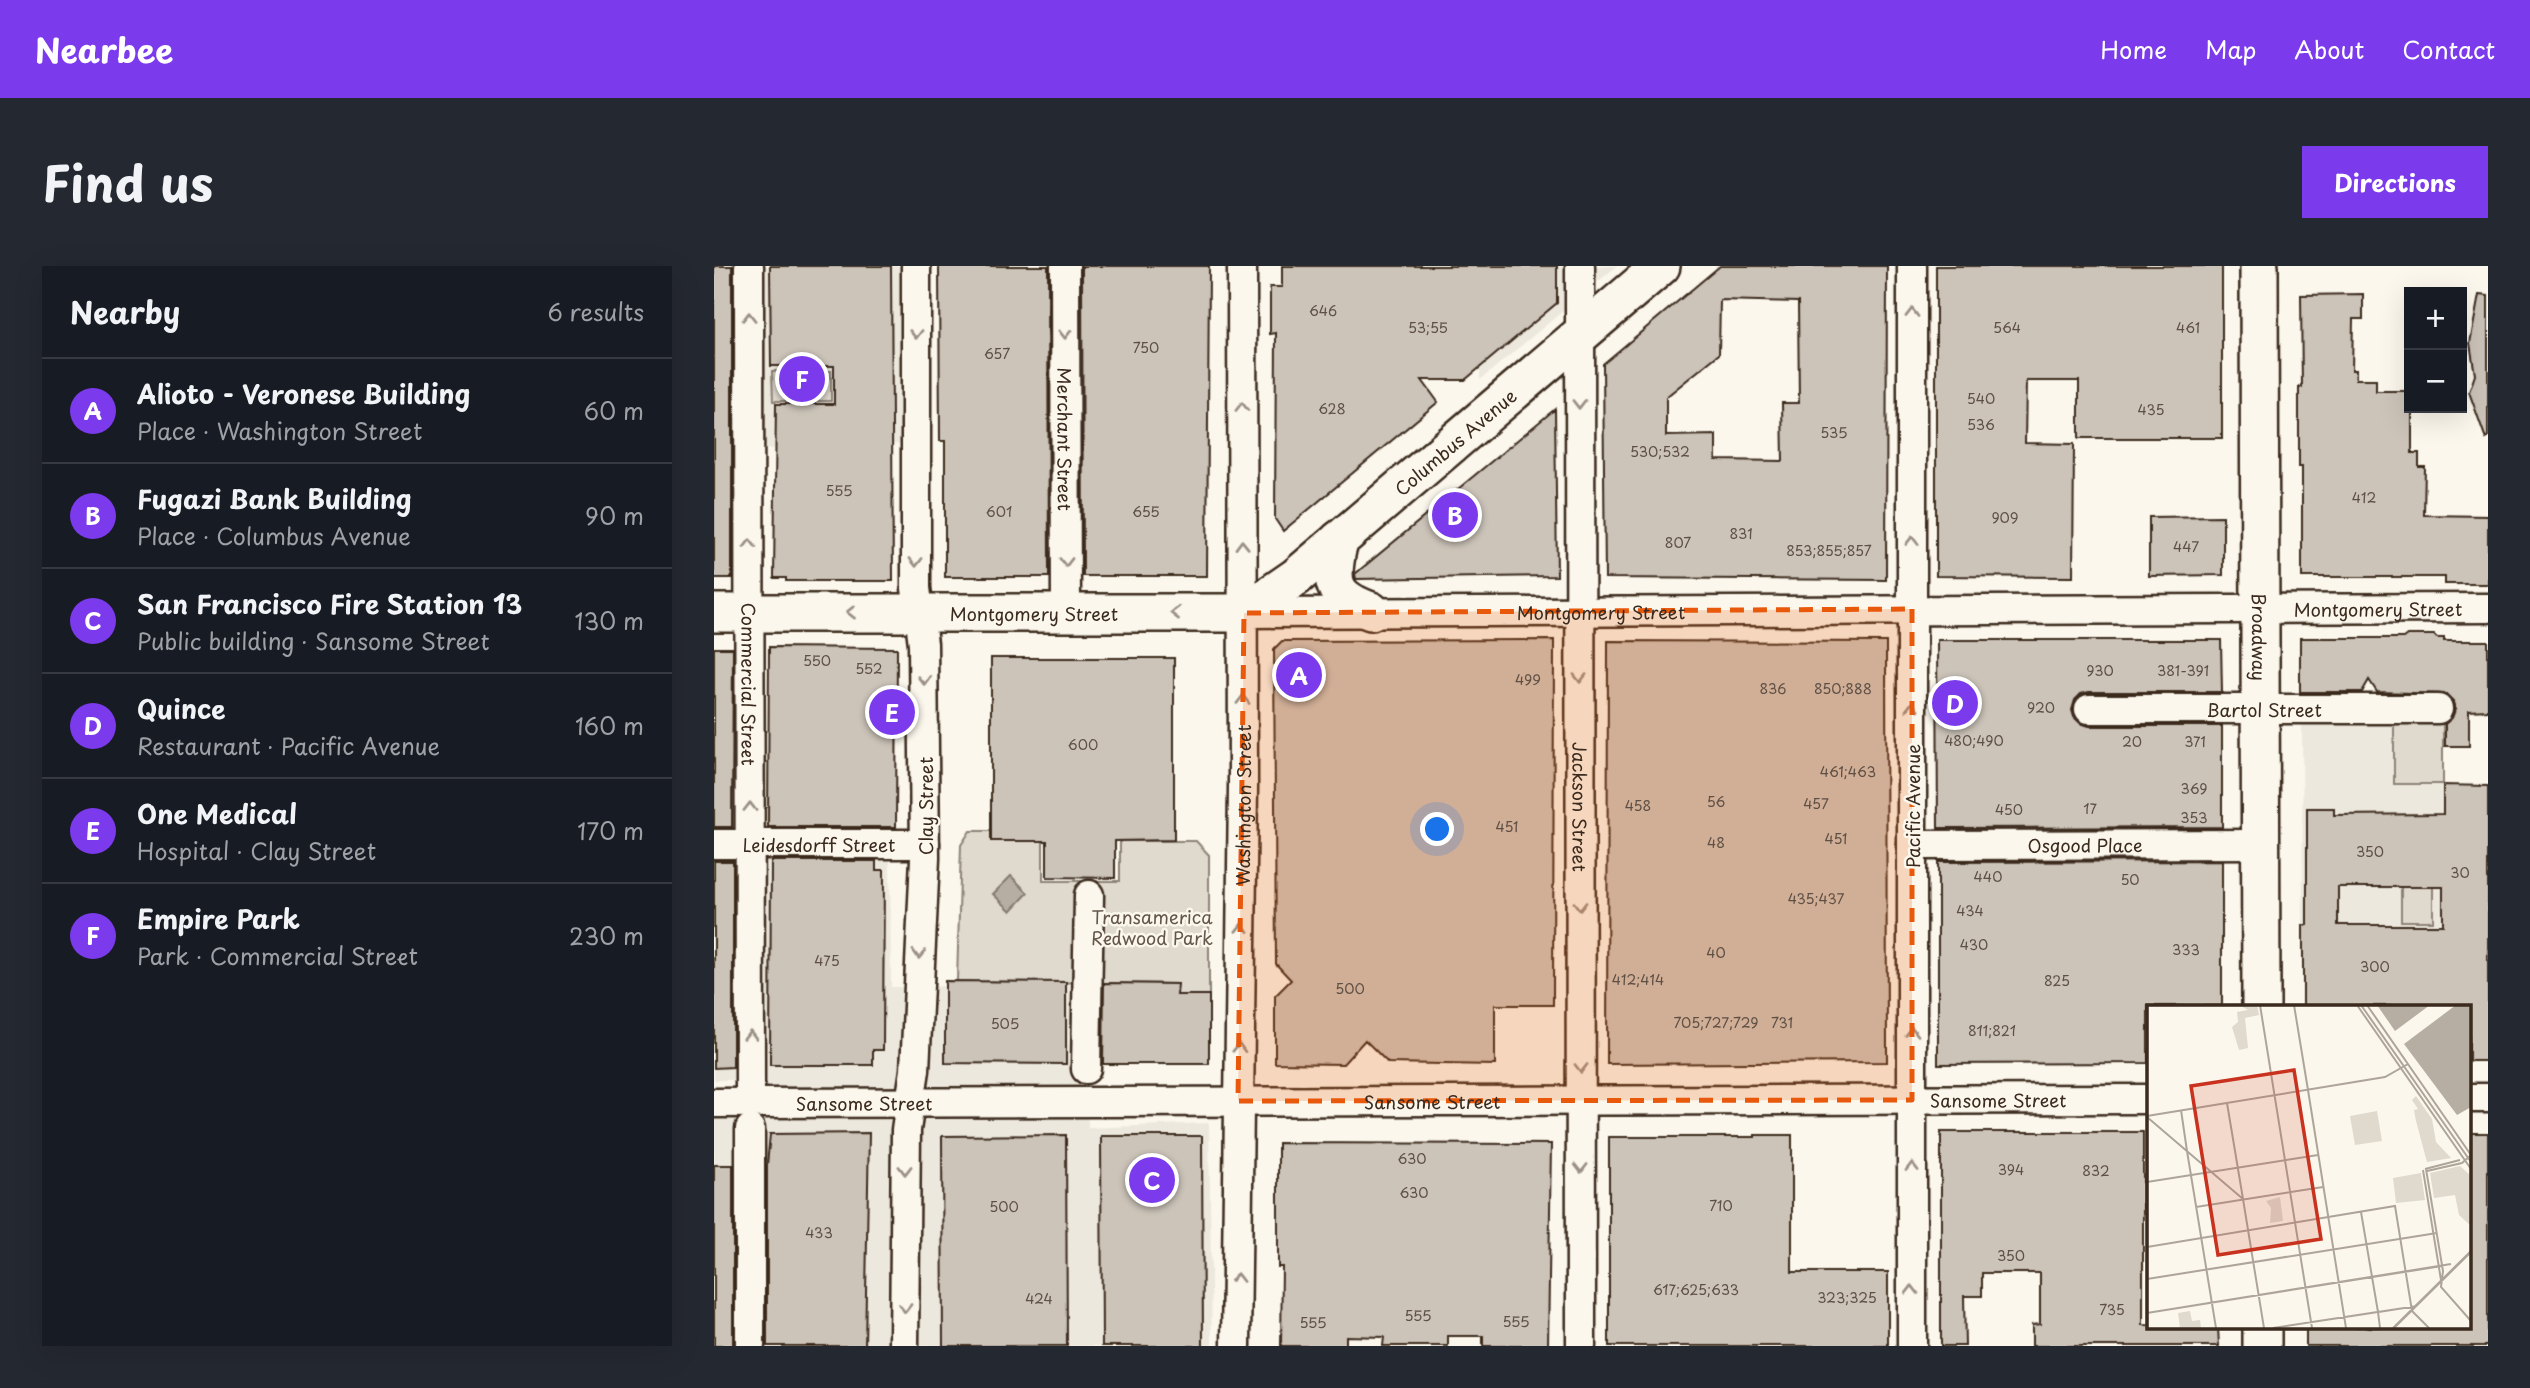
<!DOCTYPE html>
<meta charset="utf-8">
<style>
:root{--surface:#171b24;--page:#242831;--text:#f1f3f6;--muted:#9ea1a6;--line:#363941;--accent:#7c3aed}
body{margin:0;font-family:"Playpen Sans",sans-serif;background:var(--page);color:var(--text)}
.controls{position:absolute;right:21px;top:21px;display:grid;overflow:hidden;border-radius:0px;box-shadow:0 7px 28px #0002}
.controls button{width:63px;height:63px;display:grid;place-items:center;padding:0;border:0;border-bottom:2px solid var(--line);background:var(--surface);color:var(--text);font:35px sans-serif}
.you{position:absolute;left:724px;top:564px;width:24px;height:24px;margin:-18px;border:5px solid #fff;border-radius:50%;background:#1a73e8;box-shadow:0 0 0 10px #1a73e833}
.badge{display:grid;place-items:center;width:46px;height:46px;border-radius:50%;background:var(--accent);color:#fff;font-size:23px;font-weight:700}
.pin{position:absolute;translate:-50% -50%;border:4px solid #fff;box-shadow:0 2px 7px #0006}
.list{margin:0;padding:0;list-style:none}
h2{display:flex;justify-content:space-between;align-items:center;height:91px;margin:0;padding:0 28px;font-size:30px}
h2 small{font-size:23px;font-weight:400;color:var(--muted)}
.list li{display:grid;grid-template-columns:46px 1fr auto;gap:21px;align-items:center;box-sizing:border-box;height:105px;padding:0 28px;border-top:2px solid var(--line)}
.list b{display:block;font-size:26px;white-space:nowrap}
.list p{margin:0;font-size:23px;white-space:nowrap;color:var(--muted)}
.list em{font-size:23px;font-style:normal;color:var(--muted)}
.map{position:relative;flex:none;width:1774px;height:1080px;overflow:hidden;border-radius:0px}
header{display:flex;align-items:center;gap:42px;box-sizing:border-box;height:98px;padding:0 35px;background:var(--accent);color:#fff}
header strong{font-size:33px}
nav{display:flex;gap:38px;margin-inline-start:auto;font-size:24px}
.intro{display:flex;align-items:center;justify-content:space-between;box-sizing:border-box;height:168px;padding:0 42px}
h1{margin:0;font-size:49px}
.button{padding:18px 32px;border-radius:0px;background:var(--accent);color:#fff;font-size:24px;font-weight:700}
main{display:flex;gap:42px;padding:0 42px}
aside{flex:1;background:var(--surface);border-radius:0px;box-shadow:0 7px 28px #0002}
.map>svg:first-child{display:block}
.built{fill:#ede8dd}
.green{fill:#dfd9ce;stroke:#8d8276;stroke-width:2}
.water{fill:#b6aea2;stroke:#85796d;stroke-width:2}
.building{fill:#ccc4b9;stroke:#3b2a1e;stroke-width:2;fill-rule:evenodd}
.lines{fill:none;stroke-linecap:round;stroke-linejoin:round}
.minor-casing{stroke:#3b2a1e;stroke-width:33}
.major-casing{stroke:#3b2a1e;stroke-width:42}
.minor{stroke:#fbf7ec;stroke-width:28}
.major{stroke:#fbf7ec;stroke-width:37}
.oneway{stroke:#9b9085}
.marked{fill:#e8590c;fill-opacity:0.2;stroke:#e8590c;stroke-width:5;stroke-dasharray:14 9;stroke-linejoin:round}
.labels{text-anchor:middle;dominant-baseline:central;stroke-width:5;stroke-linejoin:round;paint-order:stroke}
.number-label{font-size:14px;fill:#5f5045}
.street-label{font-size:18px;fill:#3b2a1e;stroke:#fbf7ec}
.park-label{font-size:18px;fill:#64564a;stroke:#fbf7ec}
.inset-road{fill:none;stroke:#aea59a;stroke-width:2}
.view{fill:#c8321e;fill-opacity:0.15;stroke:#c8321e;stroke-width:3.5}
.inset-edge{fill:none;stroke:#3b2a1e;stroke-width:3.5}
</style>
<header>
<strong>Nearbee</strong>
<nav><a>Home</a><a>Map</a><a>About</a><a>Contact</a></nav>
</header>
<div class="intro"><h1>Find us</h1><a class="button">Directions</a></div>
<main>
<aside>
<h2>Nearby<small>6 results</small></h2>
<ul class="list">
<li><span class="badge">A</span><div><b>Alioto - Veronese Building</b><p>Place · Washington Street</p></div><em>60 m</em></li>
<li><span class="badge">B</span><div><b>Fugazi Bank Building</b><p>Place · Columbus Avenue</p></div><em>90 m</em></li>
<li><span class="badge">C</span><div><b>San Francisco Fire Station 13</b><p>Public building · Sansome Street</p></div><em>130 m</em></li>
<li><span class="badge">D</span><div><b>Quince</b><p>Restaurant · Pacific Avenue</p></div><em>160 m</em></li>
<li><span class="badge">E</span><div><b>One Medical</b><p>Hospital · Clay Street</p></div><em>170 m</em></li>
<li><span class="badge">F</span><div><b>Empire Park</b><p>Park · Commercial Street</p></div><em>230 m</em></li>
</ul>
</aside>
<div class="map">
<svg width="1774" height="1080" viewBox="0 0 1774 1080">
<rect width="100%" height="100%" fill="#fbf7ec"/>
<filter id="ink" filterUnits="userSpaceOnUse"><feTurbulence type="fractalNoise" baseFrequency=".0143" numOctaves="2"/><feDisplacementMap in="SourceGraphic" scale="14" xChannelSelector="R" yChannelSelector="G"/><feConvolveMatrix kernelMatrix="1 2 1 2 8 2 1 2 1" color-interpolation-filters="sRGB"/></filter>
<g filter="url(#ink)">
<path class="built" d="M44 0H191L190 178 48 183Z
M783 0H903L766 114 767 10Z
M1588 456H1729V659H1589Z
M47 589 176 592 177 721 370 718 374 862 495 857 498 1080H0V851L46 850Z
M27 698 26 814H0V699Z"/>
<path class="green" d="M58 105H117V135H59Z
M1680 456H1729V518H1680Z
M256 565H277L329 575V615H406V575H482L495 589V729H463V718L243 715 247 579Z
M1687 621H1719V655H1687Z"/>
<path class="water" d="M297 610 314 627 297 645 279 628Z"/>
<path class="building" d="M0 0H18V312H0Z
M56 0H177L179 315H72V312H60L62 138H120V100H57Z
M225 0H334L335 311H231V175H226Z
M368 0H495L493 310H369Z
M568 0H843V37L751 114H708L724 136 569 265 561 253 562 67 556 68V21H568Z
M1006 0H1173L1172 314 891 312 889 98ZM1006 34 1084 36 1085 137H1068L1069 195 1002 194V169L952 170V131L1005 88Z
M1222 0H1508V172H1365V115H1312L1311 177 1360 178 1359 311 1222 310Z
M1649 28V53H1639L1638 104H1642V113H1662V125H1695V142H1698V187H1705V201H1711L1710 249 1774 250V318H1731V311H1588V201H1585V121H1588L1587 29Z
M1765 29 1774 30V172L1772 173 1755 126 1761 109 1756 77Z
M841 143 843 310 642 313 641 308Z
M1509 250V309L1435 310V251Z
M1693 369H1720L1723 372H1730V375H1774V444L1755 445V480H1731V458L1738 452 1741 444 1739 435 1732 428 1663 426 1655 414 1648 426H1586V372H1689Z
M840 374 839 739H781V799L674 797 651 774 629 798 561 797V730L577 714 562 698 560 383 568 375Z
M1223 374H1507L1508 426H1375L1367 428 1361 434 1358 444 1360 451 1366 457 1375 460H1508V561L1224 562Z
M894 375 1172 376 1173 796 893 798Z
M55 381 183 382 182 561H54Z
M0 382H19L18 561H0Z
M277 392H460V574L401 575V612L333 611V575H277Z
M1729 519 1774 520V795H1755V740H1589V659H1593V542H1620V549L1729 548ZM1624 621H1729V659H1624Z
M0 595H19V801L0 802Z
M57 595H162V604H170L169 784H159V799H56Z
M1508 595V740H1434V797L1224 798V596Z
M231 715 352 716V798L231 797Z
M390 717 464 718 463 729H495V798H389Z
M1227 866H1429V1059L1504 1061 1505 1080H1318V1059L1326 1058V1007H1268V1030H1250L1251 1080H1227Z
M155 867 151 1080H53V899L56 868Z
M1755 867H1774V1080H1592V1061H1755Z
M352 869 353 1080H229L228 870Z
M1041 869H1078V1006H1174V1080H895V871H1041Z
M387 870H488L489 1080H388Z
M564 877 837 878 834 1080H769V1070H734V1080H669L670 1071 632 1070V1080H567L568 1001H564Z
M0 899H19V1080H0Z"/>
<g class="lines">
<defs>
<g id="minor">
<path id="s1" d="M35 0 36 837"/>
<path id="s2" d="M351 0 352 346"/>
<path id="s3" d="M866 0 867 1080"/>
<path d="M1198 0V1080"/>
<path id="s4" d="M530 347 1774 342"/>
<path id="s5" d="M1375 443H1724"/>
<path id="s6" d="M0 578H211"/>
<path id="s7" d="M1198 579 1546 578"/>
<path d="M372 803 375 629"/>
<path d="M1755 832H1774"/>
<path id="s8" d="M0 837 1434 833"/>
<path d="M36 1080V863"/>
<path d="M190 1080 192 864 201 804 211 592 209 378 202 322V0"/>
<path id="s9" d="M522 1080 529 521 528 0"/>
</g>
<g id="major">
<path id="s10" d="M1545 0 1547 740"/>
<path d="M625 274C616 315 615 330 657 345"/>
<path id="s11" d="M0 347H530L582 311 947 0"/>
<path d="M1548 1061V1080"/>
</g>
</defs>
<use href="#minor" class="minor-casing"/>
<use href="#major" class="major-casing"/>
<use href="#minor" class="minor"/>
<use href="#major" class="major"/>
</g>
<defs><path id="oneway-chevron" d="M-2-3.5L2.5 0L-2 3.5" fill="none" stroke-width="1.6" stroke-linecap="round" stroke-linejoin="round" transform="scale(1.75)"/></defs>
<g class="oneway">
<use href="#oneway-chevron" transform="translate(1198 47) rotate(-90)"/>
<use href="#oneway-chevron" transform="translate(35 51) rotate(-90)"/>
<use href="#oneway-chevron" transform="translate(202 68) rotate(90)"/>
<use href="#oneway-chevron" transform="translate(351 68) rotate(90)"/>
<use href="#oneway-chevron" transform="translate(865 138) rotate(90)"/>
<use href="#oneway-chevron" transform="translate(528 141) rotate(-90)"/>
<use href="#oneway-chevron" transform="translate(1198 275) rotate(-90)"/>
<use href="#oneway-chevron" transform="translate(36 278) rotate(-90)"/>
<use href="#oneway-chevron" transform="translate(528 279) rotate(-91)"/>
<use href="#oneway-chevron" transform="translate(202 296) rotate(90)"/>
<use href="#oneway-chevron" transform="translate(352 296) rotate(90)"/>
<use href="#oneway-chevron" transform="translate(137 346) rotate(180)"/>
<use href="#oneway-chevron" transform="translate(461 347) rotate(-180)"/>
<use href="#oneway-chevron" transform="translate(866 412) rotate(90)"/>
<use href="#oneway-chevron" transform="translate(210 414) rotate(89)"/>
<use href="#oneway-chevron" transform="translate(529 434) rotate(-90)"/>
<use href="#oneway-chevron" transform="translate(1198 441) rotate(-90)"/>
<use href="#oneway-chevron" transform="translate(36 541) rotate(-90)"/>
<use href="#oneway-chevron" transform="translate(866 640) rotate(90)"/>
<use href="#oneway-chevron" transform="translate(528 662) rotate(-89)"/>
<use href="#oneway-chevron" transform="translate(205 688) rotate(92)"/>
<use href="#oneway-chevron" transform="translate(1198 766) rotate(-90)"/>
<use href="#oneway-chevron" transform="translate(36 769) rotate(-90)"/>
<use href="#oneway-chevron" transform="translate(525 782) rotate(-88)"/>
<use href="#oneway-chevron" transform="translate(867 802) rotate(90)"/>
<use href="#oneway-chevron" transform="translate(1198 901) rotate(-90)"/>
<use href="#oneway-chevron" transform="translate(867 902) rotate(90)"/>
<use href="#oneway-chevron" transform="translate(191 904) rotate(90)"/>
<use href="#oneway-chevron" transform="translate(523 1012) rotate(-90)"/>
<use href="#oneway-chevron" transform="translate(1198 1024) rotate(-90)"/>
<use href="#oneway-chevron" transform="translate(191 1042) rotate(90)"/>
</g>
</g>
<path class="marked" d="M1198 343V834L524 835 530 347Z"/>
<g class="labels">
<g class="number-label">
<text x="609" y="44">646</text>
<text x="714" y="61">53;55</text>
<text x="1293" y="61">564</text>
<text x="1474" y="61">461</text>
<text x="432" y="81">750</text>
<text x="283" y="87">657</text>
<text x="1267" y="132">540</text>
<text x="618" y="142">628</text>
<text x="1437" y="143">435</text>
<text x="1267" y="158">536</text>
<text x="1120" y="166">535</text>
<text x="946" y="185">530;532</text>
<text x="125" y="224">555</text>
<text x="1650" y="231">412</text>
<text x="285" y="245">601</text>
<text x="432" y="245">655</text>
<text x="1291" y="251">909</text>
<text x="1027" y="267">831</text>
<text x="964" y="276">807</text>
<text x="1472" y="280">447</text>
<text x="1115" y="284">853;855;857</text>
<text x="103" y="394">550</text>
<text x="155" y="402">552</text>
<text x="1386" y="404">930</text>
<text x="1469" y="404">381-391</text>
<text x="814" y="413">499</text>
<text x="1059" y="422">836</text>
<text x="1129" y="422">850;888</text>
<text x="1327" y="441">920</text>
<text x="1260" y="474">480;490</text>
<text x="1418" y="475">20</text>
<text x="1481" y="475">371</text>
<text x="369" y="478">600</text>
<text x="1134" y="505">461;463</text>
<text x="1480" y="522">369</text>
<text x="1002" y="535">56</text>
<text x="1102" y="537">457</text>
<text x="924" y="539">458</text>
<text x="1376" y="542">17</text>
<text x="1295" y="543">450</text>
<text x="1480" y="551">353</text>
<text x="793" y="560">451</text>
<text x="1122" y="572">451</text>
<text x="1002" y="576">48</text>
<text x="1656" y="585">350</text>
<text x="1746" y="606">30</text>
<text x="1274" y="610">440</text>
<text x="1416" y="613">50</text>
<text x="1102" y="632">435;437</text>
<text x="1256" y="644">434</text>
<text x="1260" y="678">430</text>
<text x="1472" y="683">333</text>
<text x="1002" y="686">40</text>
<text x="113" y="694">475</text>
<text x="1661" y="700">300</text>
<text x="924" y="713">412;414</text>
<text x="1343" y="714">825</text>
<text x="636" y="722">500</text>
<text x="1002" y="756">705;727;729</text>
<text x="1068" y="756">731</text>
<text x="291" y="757">505</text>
<text x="1278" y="764">811;821</text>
<text x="698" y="892">630</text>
<text x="1297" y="903">394</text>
<text x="1382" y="904">832</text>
<text x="700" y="926">630</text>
<text x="1007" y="939">710</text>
<text x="290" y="940">500</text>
<text x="105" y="966">433</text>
<text x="1297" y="989">350</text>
<text x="982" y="1023">617;625;633</text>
<text x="1133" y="1031">323;325</text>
<text x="325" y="1032">424</text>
<text x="1398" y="1043">735</text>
<text x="704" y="1049">555</text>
<text x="802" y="1055">555</text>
<text x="599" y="1056">555</text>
</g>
<g class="street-label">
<text stroke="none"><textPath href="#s2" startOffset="173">Merchant Street</textPath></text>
<text stroke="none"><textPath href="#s11" startOffset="802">Columbus Avenue</textPath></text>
<text stroke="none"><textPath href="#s4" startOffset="1134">Montgomery Street</textPath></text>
<text stroke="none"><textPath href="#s4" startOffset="357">Montgomery Street</textPath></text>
<text stroke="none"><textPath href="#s11" startOffset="320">Montgomery Street</textPath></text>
<text stroke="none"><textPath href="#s10" startOffset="371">Broadway</textPath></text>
<text stroke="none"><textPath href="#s1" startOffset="418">Commercial Street</textPath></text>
<text stroke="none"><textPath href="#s5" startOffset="175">Bartol Street</textPath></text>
<text transform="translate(211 540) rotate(-90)">Clay Street</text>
<text stroke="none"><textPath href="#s9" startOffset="541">Washington Street</textPath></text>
<text stroke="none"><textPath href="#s3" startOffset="541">Jackson Street</textPath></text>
<text transform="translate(1198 540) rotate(-90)">Pacific Avenue</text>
<text stroke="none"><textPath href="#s6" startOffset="105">Leidesdorff Street</textPath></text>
<text stroke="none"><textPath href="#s7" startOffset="173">Osgood Place</textPath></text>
<text stroke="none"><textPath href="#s8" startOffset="718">Sansome Street</textPath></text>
<text stroke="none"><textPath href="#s8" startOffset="1284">Sansome Street</textPath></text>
<text stroke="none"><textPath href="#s8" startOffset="150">Sansome Street</textPath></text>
</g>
<g class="park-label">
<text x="438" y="650">Transamerica<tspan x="438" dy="21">Redwood Park</tspan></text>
</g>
</g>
<g transform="translate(1433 739)">
<rect width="324" height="324" fill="#fbf7ec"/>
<path d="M110 0 112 10 98 13 101 43 92 45 85 22 91 17 90 7 101 5 94 1ZM269 91 285 114 289 137 304 153 280 157 269 116 267 105 271 104 265 95ZM230 106 235 136 208 140 203 111ZM313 161 324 171V221L312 210 308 190 287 193 283 168ZM274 168 278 195 249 198 246 173ZM133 192 136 216 123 218 124 203 119 196ZM43 306 45 316 53 315 54 323H33L31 308Z" fill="#dfd9ce"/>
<path d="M230 0H283L248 26ZM309 0H324V102L310 110 257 39Z" fill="#b6aea2"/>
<path class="inset-road" d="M113 0 165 323M147 0 161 85M210 0 324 164M214 0 324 157M220 0 324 150M161 85 199 323M80 98 96 194M34 105 40 146M0 111 238 72 261 59M0 112 96 194 117 323M40 146 69 323M278 164 313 155M279 164 296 266 294 282 324 316M276 165 294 275M280 166 315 158 324 150M0 177 171 150M49 202 176 182M214 207 231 307 270 301M0 242 248 201 265 306M0 274 290 228M265 306 282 323M0 308 295 261M0 308 304 259M126 323 231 307 233 323M246 323 324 246M247 323 324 247"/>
<path class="view" d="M147 65 174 234 71 250 44 81Z"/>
<rect width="324" height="324" class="inset-edge"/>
</g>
</svg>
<div class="controls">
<button>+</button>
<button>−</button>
</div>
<div class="you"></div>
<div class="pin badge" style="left:585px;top:409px">A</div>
<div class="pin badge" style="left:741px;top:249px">B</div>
<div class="pin badge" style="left:438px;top:914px">C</div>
<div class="pin badge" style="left:1241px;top:437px">D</div>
<div class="pin badge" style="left:178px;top:446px">E</div>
<div class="pin badge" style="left:88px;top:113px">F</div>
</div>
</main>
